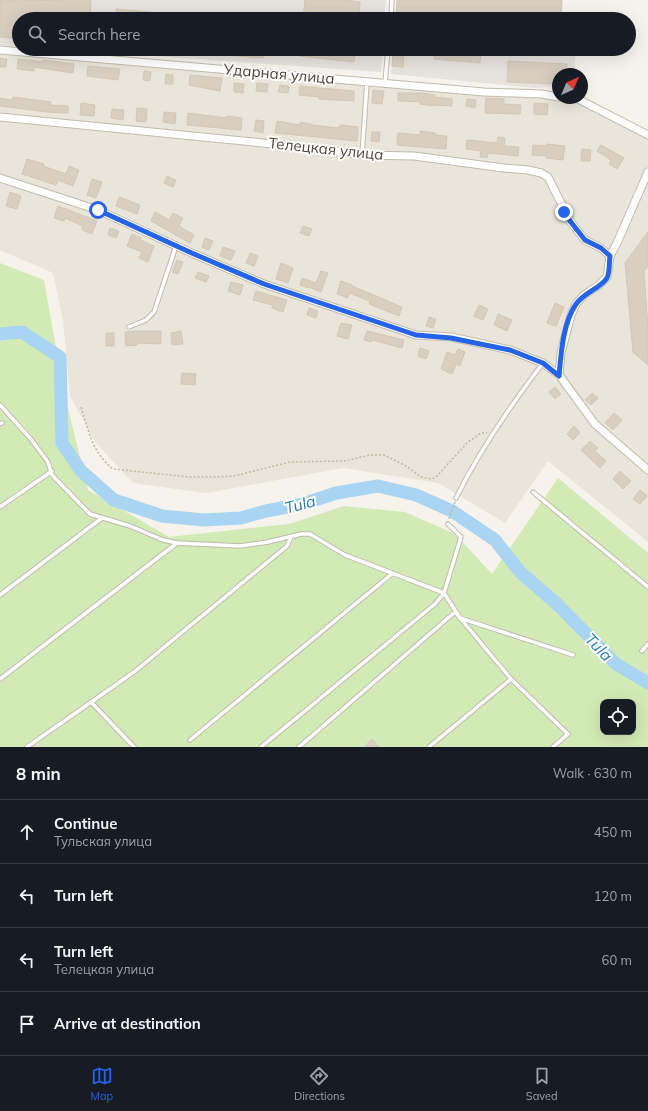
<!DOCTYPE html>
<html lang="en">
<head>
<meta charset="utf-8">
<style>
  body { margin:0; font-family:Mulish,sans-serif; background:#242831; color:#f1f3f6 }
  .controls { position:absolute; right:12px; bottom:12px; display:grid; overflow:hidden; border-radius:8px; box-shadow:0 4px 16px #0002 }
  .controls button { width:36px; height:36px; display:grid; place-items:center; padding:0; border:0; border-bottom:1px solid #363941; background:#171b24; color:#f1f3f6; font:20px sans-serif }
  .compass { position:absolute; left:552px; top:68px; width:36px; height:36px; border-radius:50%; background:#171b24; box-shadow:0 4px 16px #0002; rotate:44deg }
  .stop { position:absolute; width:12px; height:12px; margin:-9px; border:3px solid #2563eb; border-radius:50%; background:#fff }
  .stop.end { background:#2563eb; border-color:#fff; box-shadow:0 1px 4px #0008 }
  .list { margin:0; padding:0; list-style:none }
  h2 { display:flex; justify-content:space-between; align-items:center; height:52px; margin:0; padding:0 16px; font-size:17px }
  h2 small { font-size:13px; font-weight:400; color:#9ea1a6 }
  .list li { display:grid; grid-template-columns:26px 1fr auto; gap:12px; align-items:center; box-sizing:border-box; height:64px; padding:0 16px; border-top:1px solid #363941 }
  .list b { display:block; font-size:15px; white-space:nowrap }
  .list p { margin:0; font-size:13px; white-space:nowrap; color:#9ea1a6 }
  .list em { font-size:13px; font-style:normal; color:#9ea1a6 }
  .icon { flex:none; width:22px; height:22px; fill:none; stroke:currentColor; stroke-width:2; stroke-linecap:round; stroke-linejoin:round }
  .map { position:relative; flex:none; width:648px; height:747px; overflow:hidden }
  .search { position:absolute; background:#171b24; box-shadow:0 4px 16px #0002; left:12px; right:12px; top:12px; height:44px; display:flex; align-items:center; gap:10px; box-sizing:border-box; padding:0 14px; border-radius:22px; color:#9ea1a6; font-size:15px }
  .sheet { height:308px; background:#171b24 }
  nav { display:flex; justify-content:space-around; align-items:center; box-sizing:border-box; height:56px; border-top:1px solid #363941; background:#171b24; font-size:11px; color:#9ea1a6 }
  nav a { display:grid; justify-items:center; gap:2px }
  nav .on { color:#2563eb }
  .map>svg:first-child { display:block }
</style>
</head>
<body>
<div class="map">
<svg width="648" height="747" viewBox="0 0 648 747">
  <rect width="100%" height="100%" fill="#f6f3ec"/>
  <!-- residential -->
  <polygon fill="#eae5da" points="0,50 568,98 648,135 648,542 548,461 505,523 438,483 343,468 206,493 133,483 95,442 70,396 63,320 53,273 0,250"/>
  <!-- industrial -->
  <g fill="#e6e2dd">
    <polygon points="0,0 386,0 384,19 19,19 19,46 0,45"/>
    <polygon points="57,49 383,49 381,72"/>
    <polygon points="393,49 576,49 574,74 558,74 558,86 536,88 391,74"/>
  </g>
  <!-- green -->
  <path fill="#d2eab5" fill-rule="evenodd" d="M0,263L44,280L63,388L88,490L169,537L289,524L344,506L405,512L455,534L492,574L558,478L648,553V747H0ZM603,702H633V732H603Z"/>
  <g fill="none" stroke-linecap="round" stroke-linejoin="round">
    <!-- river -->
    <polyline stroke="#a9d4f2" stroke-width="13" points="0,334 22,332 60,357 62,443 81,471 114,500 162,516 204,520 241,518 266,511 303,504 336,493 378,486 416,495 452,511 495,540 520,572 557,604 616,664 648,683"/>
  </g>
  <!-- building -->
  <g fill="#d8cfc1" stroke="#d3c7b4">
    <polygon points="0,0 91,1 90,19 19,19 19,39 0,37"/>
    <polygon points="305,0 345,0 360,2 359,19 303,19"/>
    <polygon points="397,0 562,0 561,19 396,19"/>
    <polygon points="116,9 184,15 184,19 115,19"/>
    <polygon points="201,49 264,49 263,58 201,53"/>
    <polygon points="300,49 355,49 354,62 299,56"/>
    <polygon points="393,49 404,49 403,67 392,66"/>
    <polygon points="435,49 481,49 480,63 434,59"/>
    <polygon points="0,58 7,59 6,67 0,67"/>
    <polygon points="18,59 43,62 43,60 74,64 73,73 34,67 34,71 17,69"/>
    <polygon points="508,61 567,64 567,74 558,74 558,84 507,82"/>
    <polygon points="88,66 120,69 118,80 87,76"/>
    <polygon points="144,71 151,72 150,81 143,80"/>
    <polygon points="166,74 173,75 173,84 165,84"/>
    <polygon points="190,75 222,78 220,91 189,85"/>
    <polygon points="234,83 244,84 243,93 234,92"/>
    <polygon points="257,83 268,84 267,92 256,91"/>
    <polygon points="280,85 289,86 288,93 278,92"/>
    <polygon points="300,86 354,91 354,101 319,99 319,97 299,95"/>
    <polygon points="373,90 384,91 382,104 372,103"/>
    <polygon points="398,93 422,93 435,95 435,97 452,99 452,106 434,105 434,106 420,104 421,102 398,101"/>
    <polygon points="13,97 51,102 50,105 68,106 68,113 47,112 0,106 0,98 13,100"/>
    <polygon points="486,98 504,99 504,104 521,105 520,114 485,113"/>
    <polygon points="467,99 476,100 475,108 466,106"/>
    <polygon points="81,103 95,105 94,116 80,115"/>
    <polygon points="534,103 548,104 547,115 534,114"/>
    <polygon points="137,108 147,109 146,122 136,121"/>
    <polygon points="112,109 124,110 123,120 111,118"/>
    <polygon points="164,112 176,113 175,124 163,122"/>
    <polygon points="188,113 227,118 227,116 242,118 241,130 187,125"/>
    <polygon points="256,120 264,121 263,133 254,131"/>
    <polygon points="277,121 300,125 300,122 311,124 311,125 339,128 340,125 358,127 357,141 275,133"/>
    <polygon points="420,131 435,133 435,135 447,136 446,149 397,145 398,133 420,135"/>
    <polygon points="372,132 380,132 379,142 371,141"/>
    <polygon points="498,137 505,138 504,146 519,147 518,156 488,153 487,158 480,157 481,151 466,149 467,140 497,143"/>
    <polygon points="547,144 565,146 563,160 546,158 546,156 532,155 533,145 547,146"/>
    <polygon points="601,145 624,158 617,169 609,164 611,160 597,151"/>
    <polygon points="582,149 591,150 590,161 581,161"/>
    <polygon points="27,159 44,164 43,166 66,174 69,166 79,170 73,186 58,180 56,185 22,174"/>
    <polygon points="167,176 176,180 173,187 164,183"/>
    <polygon points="92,179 102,182 96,198 87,195"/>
    <polygon points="10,192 21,196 17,209 6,206"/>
    <polygon points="119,197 140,205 137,214 116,206"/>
    <polygon points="58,206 97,221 92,234 82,230 83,226 65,218 64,221 54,218"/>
    <polygon points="155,212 169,220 173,213 183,218 179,226 194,235 190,243 151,221"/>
    <polygon points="303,226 312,229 309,236 300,233"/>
    <polygon points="110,228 119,231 116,238 108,235"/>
    <polygon points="648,232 648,266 644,271 648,329 648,365 633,352 625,263"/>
    <polygon points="132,234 141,238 140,240 154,246 148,262 139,258 142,252 127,246"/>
    <polygon points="205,238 213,241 209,250 202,247"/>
    <polygon points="223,247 235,251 231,260 220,256"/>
    <polygon points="250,253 258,256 254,266 246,263"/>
    <polygon points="177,260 183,262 178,274 172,272"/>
    <polygon points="281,263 293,268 288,283 276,279"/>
    <polygon points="321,271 328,273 321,292 309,287 308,288 300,285 302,278 316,283"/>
    <polygon points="198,272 209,276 206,282 195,278"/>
    <polygon points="341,281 352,285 352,286 402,307 399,316 369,304 370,301 349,293 348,298 337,294"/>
    <polygon points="231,282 243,285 240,295 228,291"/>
    <polygon points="256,291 287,300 283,312 272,308 273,305 253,300"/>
    <polygon points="555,303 564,307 556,326 547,323"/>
    <polygon points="479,305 488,309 483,320 474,316"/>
    <polygon points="309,308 318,311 316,318 307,315"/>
    <polygon points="498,314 512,320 507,331 494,325"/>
    <polygon points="429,317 436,319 433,328 426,326"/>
    <polygon points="341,323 352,325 348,339 337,336"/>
    <polygon points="134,331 161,331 161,344 137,343 137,345 126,346 125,332"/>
    <polygon points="181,331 183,344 172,345 171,333"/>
    <polygon points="367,331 404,340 402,348 372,340 372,342 364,340"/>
    <rect x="106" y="333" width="8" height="13"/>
    <polygon points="420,348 429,351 426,359 418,356"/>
    <polygon points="458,349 465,352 460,366 456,364 452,374 441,369 447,352 455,355"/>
    <polygon points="182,373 196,374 195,385 181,384"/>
    <polygon points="555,387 561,394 555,399 549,392"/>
    <polygon points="592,393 598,398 591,405 585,400"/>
    <polygon points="614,413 622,420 613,430 605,423"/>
    <polygon points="574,426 580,433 573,440 567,434"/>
    <polygon points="590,441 598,448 595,451 606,461 600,468 581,450"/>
    <polygon points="620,471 631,481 623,489 613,479"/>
    <polygon points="640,490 647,496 640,504 633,499"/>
    <polygon points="372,739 379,747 364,747"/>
  </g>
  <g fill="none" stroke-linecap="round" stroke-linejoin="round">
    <defs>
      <g id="lane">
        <polyline points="391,19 392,0"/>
        <polyline points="385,83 388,49"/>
        <polyline points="362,155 367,82"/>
        <polyline points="129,327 146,320 154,312 176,246"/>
        <polyline points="0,405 30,438 48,462 52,475 90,514 130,526 163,540 177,543 240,546 268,542 301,534 310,534 345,555 444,593 460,618 573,655"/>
        <polyline points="0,424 2,423"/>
        <polyline points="533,492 648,587"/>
        <path d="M456,498C480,450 510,406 543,363"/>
        <polyline points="0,507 52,471"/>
        <polyline points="0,595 102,518"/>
        <polyline points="642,651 648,644"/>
        <polyline points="0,679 177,543"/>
        <polyline points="91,702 134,747"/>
        <polyline points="190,740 393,573"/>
        <polyline points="27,747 134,672 287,546 291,537"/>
        <polyline points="261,747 435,604 444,593 461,537 448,524"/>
        <polyline points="299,747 455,612 511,679 568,734 553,747"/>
        <polyline points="429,747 511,679"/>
      </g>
      <g id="street">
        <polyline points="0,50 484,92 542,94 558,97"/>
        <polyline points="568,98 578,99 648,135"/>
        <polyline points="0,117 273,144 362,155 414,156 504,168 528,170 541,173 548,177 570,221 585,240 601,248 610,256"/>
        <polyline points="0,178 98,210 194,254 264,284 416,335 451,337 479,343 510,350 543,363 559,375 595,424 648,470"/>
        <polyline points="559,375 561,353 571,315 576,304 584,295 599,285 607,277 610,256 617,243 648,172"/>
      </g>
    </defs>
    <!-- lane casing -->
    <use href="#lane" stroke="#c2bbae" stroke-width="5.5"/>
    <!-- street casing -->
    <use href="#street" stroke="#c2bbae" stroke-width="9"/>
    <!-- path -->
    <g stroke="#c4b79f" stroke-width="1.5" stroke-dasharray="2 2" stroke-linecap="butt">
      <path d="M81,407C89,432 92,452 113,469L189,477H216L234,476L290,462L345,461L370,455H384L406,466L421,477L432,479L436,477L468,442L481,433H487"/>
      <polyline points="449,519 455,502"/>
    </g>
    <!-- lane -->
    <use href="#lane" stroke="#fff" stroke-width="3.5"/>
    <!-- street -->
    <use href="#street" stroke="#fff" stroke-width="7"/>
  </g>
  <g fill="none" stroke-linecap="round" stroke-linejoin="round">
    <!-- route -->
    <path stroke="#2563eb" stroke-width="5" d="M98,210L194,254L264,284L416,335L451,338L510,350L543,363L559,376C561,353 563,323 576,304C585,292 601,288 607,278C610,272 609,262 610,256L601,248L585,240L570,221L564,212"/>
  </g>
  <g text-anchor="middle" stroke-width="4" stroke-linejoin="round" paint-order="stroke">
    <!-- street labels -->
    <g font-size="15" fill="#4b4439" stroke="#fff">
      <text transform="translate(279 74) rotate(5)" y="5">Ударная улица</text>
      <text transform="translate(326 149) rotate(6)" y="5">Телецкая улица</text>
    </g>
    <!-- water labels -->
    <g font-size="16" font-style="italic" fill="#2e7ab2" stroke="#fff">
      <text transform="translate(300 504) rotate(-15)" y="6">Tula</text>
      <text transform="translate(599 647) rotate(46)" y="6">Tula</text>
    </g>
  </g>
</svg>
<div class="controls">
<button><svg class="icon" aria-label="locate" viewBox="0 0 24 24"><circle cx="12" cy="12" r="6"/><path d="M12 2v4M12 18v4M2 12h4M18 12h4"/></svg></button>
</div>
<svg class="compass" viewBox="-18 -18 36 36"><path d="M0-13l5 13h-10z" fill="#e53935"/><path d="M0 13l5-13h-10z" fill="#9ea1a6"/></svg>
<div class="stop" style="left:98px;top:210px"></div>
<div class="stop end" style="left:564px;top:212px"></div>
<div class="search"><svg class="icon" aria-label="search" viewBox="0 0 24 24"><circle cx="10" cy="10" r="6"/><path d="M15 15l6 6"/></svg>Search here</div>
</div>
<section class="sheet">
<h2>8 min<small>Walk · 630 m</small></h2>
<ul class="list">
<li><svg class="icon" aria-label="ahead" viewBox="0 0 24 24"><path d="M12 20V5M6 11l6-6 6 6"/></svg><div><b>Continue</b><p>Тульская улица</p></div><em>450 m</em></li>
<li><svg class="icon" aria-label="left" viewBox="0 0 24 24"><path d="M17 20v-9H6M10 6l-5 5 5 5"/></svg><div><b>Turn left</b></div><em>120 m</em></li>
<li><svg class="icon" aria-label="left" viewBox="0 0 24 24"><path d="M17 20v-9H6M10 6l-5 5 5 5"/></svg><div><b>Turn left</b><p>Телецкая улица</p></div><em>60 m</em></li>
<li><svg class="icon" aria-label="arrive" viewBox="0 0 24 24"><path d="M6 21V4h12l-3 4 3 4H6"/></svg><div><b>Arrive at destination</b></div></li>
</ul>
</section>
<nav>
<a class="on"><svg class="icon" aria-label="map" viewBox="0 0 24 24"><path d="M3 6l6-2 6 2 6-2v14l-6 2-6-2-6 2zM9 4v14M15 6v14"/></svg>Map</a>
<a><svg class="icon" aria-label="directions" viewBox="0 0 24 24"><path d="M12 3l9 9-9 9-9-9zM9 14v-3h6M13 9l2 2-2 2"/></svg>Directions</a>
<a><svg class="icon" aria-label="saved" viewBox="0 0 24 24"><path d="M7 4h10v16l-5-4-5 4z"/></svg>Saved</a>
</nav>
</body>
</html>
